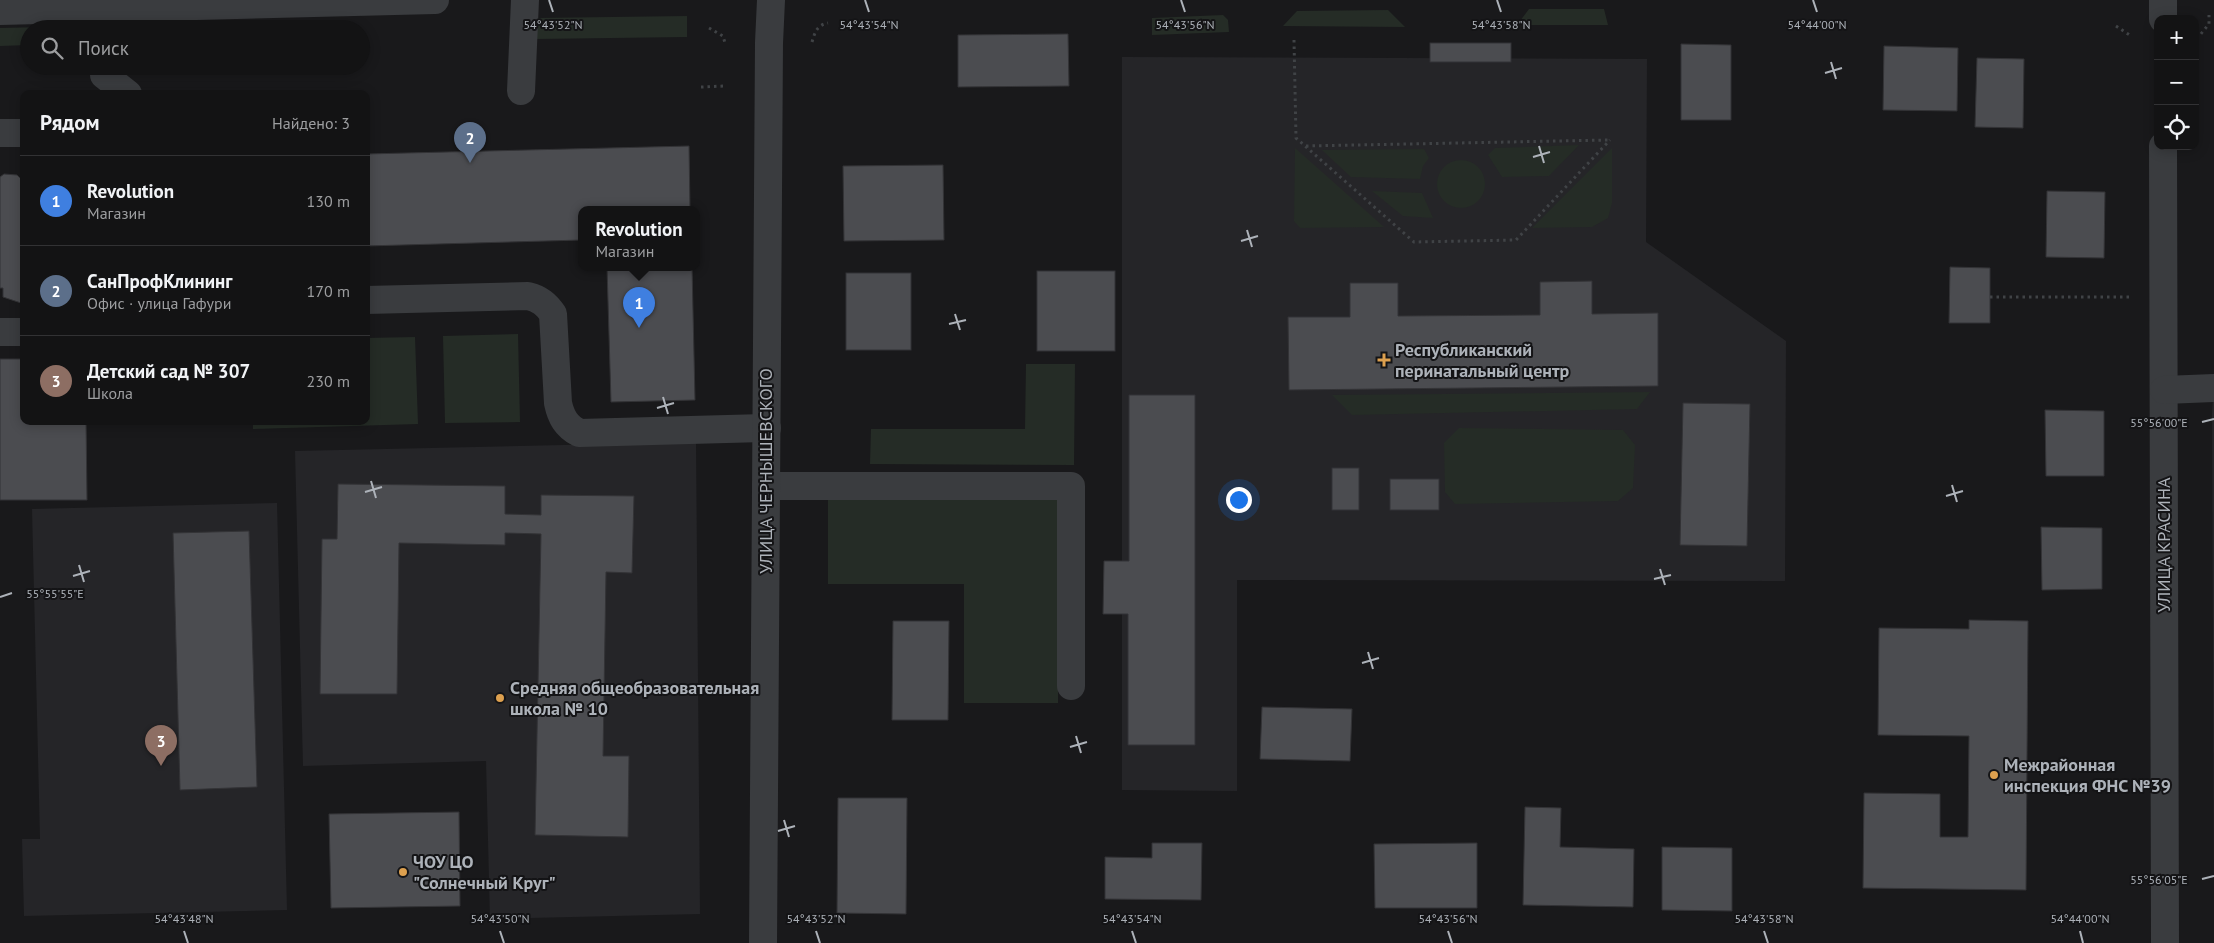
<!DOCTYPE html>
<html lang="ru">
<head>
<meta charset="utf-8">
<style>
  body { margin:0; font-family:"PT Sans",sans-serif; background:#1c1c1d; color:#f1f3f6 }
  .controls { position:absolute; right:15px; top:15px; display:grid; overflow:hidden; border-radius:10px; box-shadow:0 2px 12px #0003 }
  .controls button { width:45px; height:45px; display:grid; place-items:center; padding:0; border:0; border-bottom:1px solid #323234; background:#131314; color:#f1f3f6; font:25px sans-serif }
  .you { position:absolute; left:1238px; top:499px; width:18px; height:18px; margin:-12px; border:4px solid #fff; border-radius:50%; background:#1a73e8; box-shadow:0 0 0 8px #1a73e833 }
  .badge { display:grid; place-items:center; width:32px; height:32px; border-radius:50%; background:#b45309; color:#fff; font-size:16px; font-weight:700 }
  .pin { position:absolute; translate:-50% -41px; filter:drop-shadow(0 1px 2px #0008) }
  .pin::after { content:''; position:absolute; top:26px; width:18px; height:15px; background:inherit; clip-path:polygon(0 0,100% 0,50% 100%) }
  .popup { position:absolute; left:578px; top:206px; width:122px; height:65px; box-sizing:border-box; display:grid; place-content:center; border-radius:10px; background:#131314; filter:drop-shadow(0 1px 4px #0005); font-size:16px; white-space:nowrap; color:#9d9ea0 }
  .popup b { font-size:19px; color:#f1f3f6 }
  .popup::after { content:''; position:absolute; left:50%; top:100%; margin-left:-10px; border:10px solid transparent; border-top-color:#131314 }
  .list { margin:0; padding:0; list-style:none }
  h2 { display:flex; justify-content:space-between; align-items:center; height:65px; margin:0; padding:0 20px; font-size:21px }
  h2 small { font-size:16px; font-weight:400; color:#9d9ea0 }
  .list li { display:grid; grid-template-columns:32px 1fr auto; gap:15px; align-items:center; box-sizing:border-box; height:90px; padding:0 20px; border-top:1px solid #323234 }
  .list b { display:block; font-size:19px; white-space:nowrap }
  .list p { margin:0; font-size:16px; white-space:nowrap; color:#9d9ea0 }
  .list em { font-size:16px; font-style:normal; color:#9d9ea0 }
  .icon { flex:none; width:28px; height:28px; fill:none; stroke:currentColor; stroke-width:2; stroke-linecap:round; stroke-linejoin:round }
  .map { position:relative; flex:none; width:2214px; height:943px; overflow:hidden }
  .search { position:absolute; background:#131314; box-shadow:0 2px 12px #0003; left:20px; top:20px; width:350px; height:55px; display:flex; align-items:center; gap:12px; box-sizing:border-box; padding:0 18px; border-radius:28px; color:#9d9ea0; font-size:19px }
  .panel { position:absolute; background:#131314; box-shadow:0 2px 12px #0003; left:20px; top:90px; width:350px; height:335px; border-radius:10px }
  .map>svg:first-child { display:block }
</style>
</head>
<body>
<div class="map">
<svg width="2214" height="943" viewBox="0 0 2214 943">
  <rect width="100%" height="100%" fill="#19191b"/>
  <!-- built -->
  <g fill="#252528">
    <polygon points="1122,57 1647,59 1646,242 1786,341 1785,581 1237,580 1237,791 1122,790"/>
    <polygon points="2214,380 2214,895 2212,413"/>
    <polygon points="696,442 700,914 490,919 486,761 303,766 295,451"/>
    <polygon points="277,503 287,910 24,916 22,839 40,839 32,509"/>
  </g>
  <!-- green -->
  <g fill="#252c26">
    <polygon points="1529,9 1604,9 1608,25 1517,25"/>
    <polygon points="1388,10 1405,27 1283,26 1297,11"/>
    <polygon points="1223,15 1228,20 1229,32 1152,35 1152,18"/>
    <polygon points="687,16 687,37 536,39 536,18"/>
    <polygon points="90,26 90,29 29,29 29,45 0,46 0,28"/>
    <polygon points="1579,145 1549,176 1502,177 1488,155 1495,148"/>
    <polygon points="1295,148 1384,227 1300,228 1294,221"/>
    <polygon points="1612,148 1612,203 1608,218 1592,227 1532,228"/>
    <polygon points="1424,149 1429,158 1423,166 1420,179 1351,177 1322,150"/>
    <circle cx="1461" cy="184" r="24"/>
    <polygon points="1372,191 1422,193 1433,218 1403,216"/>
    <polygon points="518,334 520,422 445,423 443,336"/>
    <polygon points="415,337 418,424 253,429 253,421 366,421 366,338"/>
    <polygon points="1026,364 1075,364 1074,465 870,464 871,429 1025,429"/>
    <polygon points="1650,392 1637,409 1352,415 1332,395"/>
    <polygon points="1459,428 1623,430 1635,445 1633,488 1618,501 1455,504 1445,492 1444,443"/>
    <polygon points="828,490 1058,490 1058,703 964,703 964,584 828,584"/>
  </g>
  <!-- building -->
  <g fill="#4b4c50" stroke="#333336">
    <polygon points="1068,34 1069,86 958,87 958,35"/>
    <rect x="1430" y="43" width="81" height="19"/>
    <polygon points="1681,44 1731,45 1731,120 1681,120"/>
    <polygon points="1884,46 1958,48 1957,111 1883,110"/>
    <polygon points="1977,58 2024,59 2023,128 1975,127"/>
    <polygon points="689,146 690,209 582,209 582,240 366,246 366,154"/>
    <polygon points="943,165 944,240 844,241 843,166"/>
    <polygon points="4,174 17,175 24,182 24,304 3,297 3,288 0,288 0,177"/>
    <polygon points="2047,191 2105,192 2104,258 2046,257"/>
    <polygon points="607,267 692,267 695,400 611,402"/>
    <polygon points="1950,267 1990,268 1990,323 1949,323"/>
    <rect x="1037" y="271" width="78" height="80"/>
    <rect x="846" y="273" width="65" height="77"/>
    <polygon points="1592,281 1592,314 1658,313 1658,386 1289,390 1288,317 1350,317 1350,283 1398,283 1398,316 1540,315 1540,282"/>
    <polygon points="0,359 24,359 24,421 86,421 87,500 0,500"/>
    <polygon points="1129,395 1195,395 1195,745 1128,745 1128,614 1103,614 1104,561 1129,561"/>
    <polygon points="1683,403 1750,404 1747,546 1680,545"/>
    <polygon points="2045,410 2104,411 2104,476 2046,476"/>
    <rect x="1332" y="468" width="27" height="42"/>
    <rect x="1390" y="479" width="49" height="31"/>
    <polygon points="338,484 505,486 505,514 541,515 541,495 634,496 632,573 606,572 603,756 629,756 628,837 535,835 541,534 505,533 505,545 399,543 397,694 320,694 322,539 337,539"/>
    <polygon points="2041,527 2102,528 2102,589 2042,590"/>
    <polygon points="249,531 257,787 180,790 173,533"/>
    <polygon points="1969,620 2028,621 2026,890 1863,888 1864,793 1940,794 1940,837 1968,837 1969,736 1878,735 1879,628 1969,629"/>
    <polygon points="893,621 949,621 948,720 892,720"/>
    <polygon points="1262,707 1352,709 1350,761 1260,759"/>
    <polygon points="838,798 907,798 906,914 837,913"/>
    <polygon points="1525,807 1561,808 1560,847 1634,849 1633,907 1523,905"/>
    <polygon points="459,812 460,906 331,908 329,814"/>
    <polygon points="1152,843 1202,843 1201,900 1105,899 1105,857 1152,858"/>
    <polygon points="1477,843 1477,908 1375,908 1374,844"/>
    <polygon points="1662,847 1732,848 1732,911 1662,910"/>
  </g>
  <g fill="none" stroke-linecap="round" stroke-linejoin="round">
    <!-- path -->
    <g stroke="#404346" stroke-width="3" stroke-dasharray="2.5 4" stroke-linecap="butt">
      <polyline points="2116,26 2131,36"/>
      <polyline points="709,28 723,36 725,43"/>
      <polyline points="2195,35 2200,35 2209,24 2209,15"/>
      <polyline points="1294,40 1296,138 1414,242 1516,240 1610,140"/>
      <path d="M812,42C815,32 817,25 828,23"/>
      <polyline points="701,87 725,86"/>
      <polyline points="1306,146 1609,140"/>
      <polyline points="1990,297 2132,297"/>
    </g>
    <!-- minor -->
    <g stroke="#3a3c3f" stroke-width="28">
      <polyline points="2163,0 2163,19"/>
      <polyline points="0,11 435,0"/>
      <polyline points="104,66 104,75 128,94"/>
      <polyline points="521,91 525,0"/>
      <polyline points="0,133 24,133"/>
      <polyline points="2163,146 2165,943"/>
      <path d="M366,300L528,296C540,299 546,304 553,314L558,403C561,417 566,426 579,433L767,428"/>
      <polyline points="0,332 24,332"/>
      <polyline points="2164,390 2214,388"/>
      <polyline points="766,486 1071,486 1071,686"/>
      <polyline points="763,943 769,43 771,0"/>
    </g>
  </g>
  <!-- ticks -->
  <path fill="none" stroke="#adb2b9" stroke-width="2" d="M549,0L553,12M865,0L869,12M1181,0L1185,12M1497,0L1501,12M1813,0L1817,12M1831,62L1836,79M1825,73L1842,68M1539,146L1544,163M1533,157L1550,152M1247,230L1252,247M1241,241L1258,236M955,314L960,330M949,324L966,320M663,397L668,414M657,408L674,403M2202,422L2214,419M371,481L376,498M1952,485L1957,502M365,492L382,487M1946,496L1963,491M79,565L84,582M1660,569L1665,585M73,576L90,571M1654,579L1671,575M0,597L12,593M1368,652L1373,669M1362,663L1379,658M1076,736L1081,753M1070,747L1087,742M784,820L789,837M778,831L795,826M2202,879L2214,876M184,931L188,943M500,931L504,943M816,931L820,943M1132,931L1136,943M1448,931L1452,943M1764,931L1768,943M2080,931L2083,943"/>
  <!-- markers -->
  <g fill="#dda04f" stroke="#141416" stroke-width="2">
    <path d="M1381.5 352.5h5v5h5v5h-5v5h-5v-5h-5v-5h5z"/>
    <circle cx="500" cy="698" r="5"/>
    <circle cx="1994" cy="775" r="5"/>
    <circle cx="403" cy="872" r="5"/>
  </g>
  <g text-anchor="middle" stroke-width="4" stroke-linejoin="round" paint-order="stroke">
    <!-- poi labels -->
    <g font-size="18" font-weight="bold" fill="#adb2b9" stroke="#141416" text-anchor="start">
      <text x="1395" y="356">Республиканский<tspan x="1395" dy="21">перинатальный центр</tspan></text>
      <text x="510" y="694">Средняя общеобразовательная<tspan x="510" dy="21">школа № 10</tspan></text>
      <text x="2004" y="771">Межрайонная<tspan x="2004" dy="21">инспекция ФНС №39</tspan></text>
      <text x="413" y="868">ЧОУ ЦО<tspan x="413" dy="21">"Солнечный Круг"</tspan></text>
    </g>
    <!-- street labels -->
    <g font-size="18" fill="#adb2b9" stroke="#141416">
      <text transform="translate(766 471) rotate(-90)" y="6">УЛИЦА ЧЕРНЫШЕВСКОГО</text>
      <text transform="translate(2164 545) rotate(-90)" y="6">УЛИЦА КРАСИНА</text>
    </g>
  </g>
  <g font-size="12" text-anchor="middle" fill="#adb2b9" stroke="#141416" stroke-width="4" stroke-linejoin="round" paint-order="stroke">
    <text x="553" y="29">54°43'52"N</text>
    <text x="869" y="29">54°43'54"N</text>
    <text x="1185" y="29">54°43'56"N</text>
    <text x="1501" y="29">54°43'58"N</text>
    <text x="1817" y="29">54°44'00"N</text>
    <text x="2159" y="427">55°56'00"E</text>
    <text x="55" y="598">55°55'55"E</text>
    <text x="2159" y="884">55°56'05"E</text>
    <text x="184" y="923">54°43'48"N</text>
    <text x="500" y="923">54°43'50"N</text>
    <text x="816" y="923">54°43'52"N</text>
    <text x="1132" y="923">54°43'54"N</text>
    <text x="1448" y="923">54°43'56"N</text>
    <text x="1764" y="923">54°43'58"N</text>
    <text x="2080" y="923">54°44'00"N</text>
  </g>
</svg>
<div class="controls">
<button>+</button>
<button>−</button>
<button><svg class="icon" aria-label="locate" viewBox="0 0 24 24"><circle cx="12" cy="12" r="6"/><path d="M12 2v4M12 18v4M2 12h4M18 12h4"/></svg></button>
</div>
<div class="you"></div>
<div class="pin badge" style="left:639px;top:328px;background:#3f7fe0">1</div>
<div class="popup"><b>Revolution</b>Магазин</div>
<div class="pin badge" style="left:470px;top:163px;background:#5c6f8a">2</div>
<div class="pin badge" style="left:161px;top:766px;background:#8d6e63">3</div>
<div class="search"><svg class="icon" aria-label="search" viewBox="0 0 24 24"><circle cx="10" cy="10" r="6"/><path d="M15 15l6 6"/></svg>Поиск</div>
<section class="panel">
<h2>Рядом<small>Найдено: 3</small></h2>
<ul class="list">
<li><span class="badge" style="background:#3f7fe0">1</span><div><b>Revolution</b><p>Магазин</p></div><em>130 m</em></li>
<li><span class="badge" style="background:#5c6f8a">2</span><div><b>СанПрофКлининг</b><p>Офис · улица Гафури</p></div><em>170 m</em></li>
<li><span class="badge" style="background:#8d6e63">3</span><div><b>Детский сад № 307</b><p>Школа</p></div><em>230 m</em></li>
</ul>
</section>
</div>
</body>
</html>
